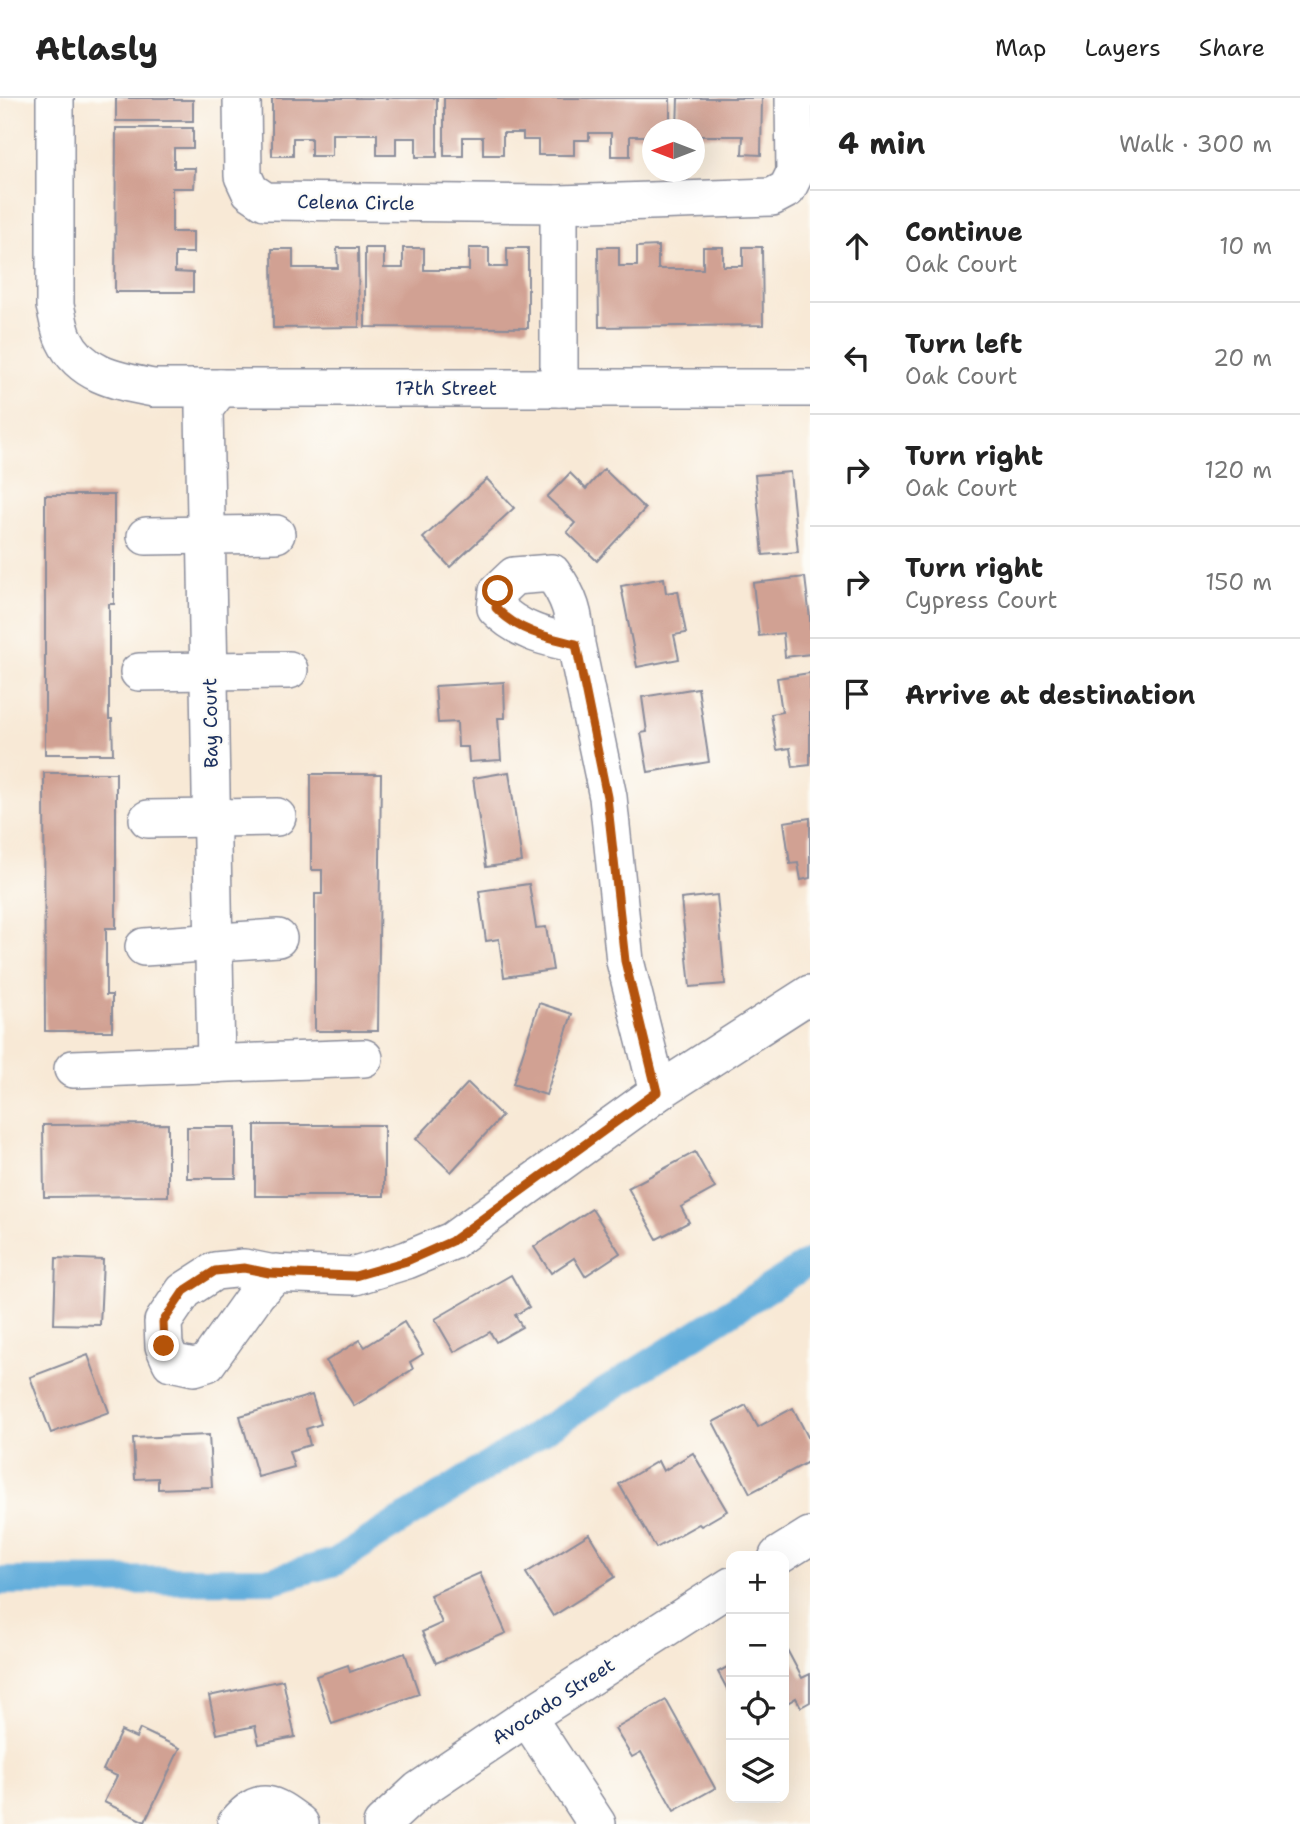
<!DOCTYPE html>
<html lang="en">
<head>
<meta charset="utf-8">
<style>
  body { margin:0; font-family:"Shantell Sans",sans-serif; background:#f2f2f2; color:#222 }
  .controls { position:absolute; right:21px; bottom:21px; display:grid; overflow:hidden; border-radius:14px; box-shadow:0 7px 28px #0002 }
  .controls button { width:63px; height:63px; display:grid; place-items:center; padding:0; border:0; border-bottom:2px solid #e0e0e0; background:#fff; color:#222; font:35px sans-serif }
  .compass { position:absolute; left:642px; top:21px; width:63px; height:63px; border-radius:50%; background:#fff; box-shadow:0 7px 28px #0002; rotate:270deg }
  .stop { position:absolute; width:21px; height:21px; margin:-16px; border:5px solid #b45309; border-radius:50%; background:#fff }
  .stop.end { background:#b45309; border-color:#fff; box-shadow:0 2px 7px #0008 }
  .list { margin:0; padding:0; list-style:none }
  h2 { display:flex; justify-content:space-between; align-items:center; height:91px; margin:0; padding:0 28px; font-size:30px }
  h2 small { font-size:23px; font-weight:400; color:#767676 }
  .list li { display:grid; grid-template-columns:46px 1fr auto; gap:21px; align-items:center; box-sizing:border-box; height:112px; padding:0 28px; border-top:2px solid #e0e0e0 }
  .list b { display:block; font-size:26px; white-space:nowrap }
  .list p { margin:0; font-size:23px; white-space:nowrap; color:#767676 }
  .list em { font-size:23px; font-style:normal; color:#767676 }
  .icon { flex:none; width:38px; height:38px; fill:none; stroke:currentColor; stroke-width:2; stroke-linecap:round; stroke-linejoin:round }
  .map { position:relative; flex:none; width:810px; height:1726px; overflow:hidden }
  header { display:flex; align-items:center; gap:42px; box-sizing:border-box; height:98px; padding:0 35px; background:#fff; border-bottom:2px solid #e0e0e0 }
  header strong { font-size:33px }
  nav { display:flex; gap:38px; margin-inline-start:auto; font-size:24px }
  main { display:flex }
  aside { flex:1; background:#fff }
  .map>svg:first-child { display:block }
</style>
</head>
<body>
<header>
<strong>Atlasly</strong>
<nav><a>Map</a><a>Layers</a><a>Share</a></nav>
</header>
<main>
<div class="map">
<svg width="810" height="1726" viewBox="0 0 810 1726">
  <rect width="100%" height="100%" fill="#fdfcf7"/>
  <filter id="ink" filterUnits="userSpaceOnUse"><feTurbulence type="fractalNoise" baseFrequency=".0143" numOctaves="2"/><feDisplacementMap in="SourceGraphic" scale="14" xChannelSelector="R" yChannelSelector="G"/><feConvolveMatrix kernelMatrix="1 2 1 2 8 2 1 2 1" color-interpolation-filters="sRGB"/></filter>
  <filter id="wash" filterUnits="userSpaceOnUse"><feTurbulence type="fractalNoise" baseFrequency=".00686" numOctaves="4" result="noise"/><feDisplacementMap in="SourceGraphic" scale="28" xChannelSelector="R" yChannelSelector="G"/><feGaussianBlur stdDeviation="1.57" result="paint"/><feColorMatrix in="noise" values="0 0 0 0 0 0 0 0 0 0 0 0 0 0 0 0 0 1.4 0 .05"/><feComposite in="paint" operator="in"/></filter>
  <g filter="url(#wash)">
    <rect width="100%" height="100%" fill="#f8e9d6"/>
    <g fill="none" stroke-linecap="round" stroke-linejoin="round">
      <!-- canal -->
      <polyline stroke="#63aedb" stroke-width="28" points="0,1483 272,1482 335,1464 810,1164"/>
    </g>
    <g id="blocks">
      <!-- building -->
      <g fill="#d1a193">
        <polygon points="116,0 174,0 174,2 193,2 193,23 116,23"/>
        <polygon points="272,0 437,0 437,59 416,59 416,40 396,40 396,57 377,57 377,36 332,36 332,58 311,58 311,40 293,40 293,58 272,58"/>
        <polygon points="444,0 670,0 670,32 652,32 652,58 650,58 650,38 630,38 630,58 611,58 611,35 589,35 589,42 574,42 574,57 538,57 538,42 523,42 523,35 503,35 503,57 483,57 483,39 463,39 463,58 444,58"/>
        <polygon points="678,0 762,0 761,57 742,56 743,38 694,38 694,32 677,32"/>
        <polygon points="116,30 193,30 193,50 174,50 174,70 195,70 194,90 172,90 172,134 193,134 193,155 175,155 175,174 193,175 193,194 115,194"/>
        <polygon points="658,148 658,171 703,171 703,149 723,149 723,168 743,168 743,149 762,149 763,227 599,229 598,149 619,149 619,168 637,168 637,149"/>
        <polygon points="337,150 358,150 359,229 273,230 272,151 293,151 293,170 338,170"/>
        <polygon points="365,150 384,150 384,170 403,170 403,150 424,150 424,172 469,172 469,150 489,150 489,169 507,169 507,150 528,150 528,230 365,229"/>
        <polygon points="604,371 645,411 597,463 567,434 575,425 547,399 570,375 586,391"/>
        <polygon points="790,374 798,454 763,457 755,377"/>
        <polygon points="487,381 514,410 450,469 423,440"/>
        <polygon points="45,397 114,397 114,506 109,506 109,621 112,621 113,656 45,656"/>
        <polygon points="805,479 810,521 810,556 785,559 783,535 759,538 753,485"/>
        <polygon points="664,480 666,495 678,493 686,535 674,537 679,561 637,569 621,488"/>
        <polygon points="810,575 810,667 793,669 790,650 777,652 771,616 782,614 777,580"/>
        <polygon points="504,584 505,620 498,620 501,662 469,664 468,649 458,649 457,624 438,625 435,588"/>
        <polygon points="698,590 709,664 648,674 641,635 647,634 642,599"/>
        <polygon points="509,674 522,764 486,769 473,680"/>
        <polygon points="44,675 116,675 116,830 106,830 106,897 112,897 112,933 45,933"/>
        <polygon points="311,676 381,676 378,933 315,933 315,796 322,796 322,772 311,772"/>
        <polygon points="810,720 810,780 801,782 798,765 790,766 784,724"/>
        <polygon points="529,786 536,830 546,829 553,872 504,879 499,841 486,843 479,793"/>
        <polygon points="717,797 725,886 690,889 681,801"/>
        <polygon points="539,905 572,916 546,997 513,986"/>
        <polygon points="468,985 502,1018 451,1074 416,1041"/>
        <polygon points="168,1026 168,1098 44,1099 43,1027"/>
        <rect x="255" y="1027" width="129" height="71"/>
        <rect x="187" y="1029" width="49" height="51"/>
        <polygon points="695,1054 715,1090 681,1109 689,1124 657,1141 628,1090"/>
        <polygon points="592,1111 620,1155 585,1178 574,1160 551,1175 534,1149"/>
        <polygon points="56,1160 103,1162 100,1227 54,1226"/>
        <polygon points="511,1177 529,1209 515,1217 522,1229 496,1244 490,1234 454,1254 435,1221"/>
        <polygon points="404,1224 423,1256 410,1264 413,1271 354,1308 326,1263 360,1242 365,1249"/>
        <polygon points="88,1257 109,1314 51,1335 30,1279"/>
        <polygon points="312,1297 321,1326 306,1331 310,1347 289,1353 294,1369 258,1379 240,1318"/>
        <polygon points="746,1307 758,1329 793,1310 810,1343 810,1363 750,1395 713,1324"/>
        <polygon points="209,1337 212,1389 158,1391 158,1380 135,1381 133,1340"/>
        <polygon points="693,1355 727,1413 701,1428 699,1426 656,1450 619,1386 658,1363 663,1373"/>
        <polygon points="589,1436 615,1479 553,1518 526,1475"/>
        <polygon points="480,1475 506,1535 436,1565 422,1534 442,1525 430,1497"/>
        <polygon points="784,1546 802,1580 810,1576 810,1604 801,1609 796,1600 784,1607"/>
        <polygon points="405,1555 419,1596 332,1626 316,1578 348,1567 350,1574"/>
        <polygon points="731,1567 731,1598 718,1574"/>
        <polygon points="283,1582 295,1639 259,1646 255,1628 217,1636 209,1598"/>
        <polygon points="666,1602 715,1690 674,1713 641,1654 632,1659 615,1631"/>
        <polygon points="140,1631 180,1650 145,1724 104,1704 117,1678 103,1672 121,1633 136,1640"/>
      </g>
    </g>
  </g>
  <g filter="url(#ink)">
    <use href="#blocks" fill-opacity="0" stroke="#8a8c9a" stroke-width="2"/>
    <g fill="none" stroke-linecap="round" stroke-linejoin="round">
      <defs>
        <g id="minor">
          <path d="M55,0V208C58,218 59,231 64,241C81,277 117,283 153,290H810"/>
          <polyline points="242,0 243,78 250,93 265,103 559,106 772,99 787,91 795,75 794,0"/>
          <polyline points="559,106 559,290"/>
          <polyline points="146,438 276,436"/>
          <path d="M576,546C545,539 518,533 496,510L498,493L514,478L552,475C570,499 575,517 576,546L608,699L625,863L658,994"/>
          <polyline points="139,574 289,572"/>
          <polyline points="148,721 277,719"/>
          <polyline points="144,849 278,840"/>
          <polyline points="216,966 204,311 220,290"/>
          <polyline points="73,971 364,960"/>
          <polyline points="276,1175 257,1195 207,1265 194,1269 171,1264 164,1248 163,1224 184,1193 215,1173 244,1170 269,1175 355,1178 407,1162 452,1143 658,994 810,896"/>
          <polyline points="778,1458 810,1438"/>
          <polyline points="527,1619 597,1726"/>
          <path d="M236,1726C261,1696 273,1706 300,1726"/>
          <polyline points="382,1726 419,1692 527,1619 731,1488"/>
        </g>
      </defs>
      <!-- minor casing -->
      <use href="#minor" stroke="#8a8c9a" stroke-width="40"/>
      <!-- minor -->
      <use href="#minor" stroke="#fff" stroke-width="37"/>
    </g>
  </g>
  <g fill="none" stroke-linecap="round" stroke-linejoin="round" filter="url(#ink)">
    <!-- route -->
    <path stroke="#b45309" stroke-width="9" d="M164,1248L163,1224L184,1193L215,1173L244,1170L269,1175L355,1178L407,1163L452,1143L657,994L625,863L607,699L576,546C545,539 518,533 496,510L498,493"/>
  </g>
  <g text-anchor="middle" stroke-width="5" stroke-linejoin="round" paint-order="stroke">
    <!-- street labels -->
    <g font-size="19" fill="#1b2f5e" stroke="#fdfcf7">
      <text transform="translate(356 104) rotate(1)" y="7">Celena Circle</text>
      <text x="446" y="297">17th Street</text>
      <text transform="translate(210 625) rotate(-91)" y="7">Bay Court</text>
      <text transform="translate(553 1603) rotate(-33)" y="7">Avocado Street</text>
    </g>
  </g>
</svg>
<div class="controls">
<button>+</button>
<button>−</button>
<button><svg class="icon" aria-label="locate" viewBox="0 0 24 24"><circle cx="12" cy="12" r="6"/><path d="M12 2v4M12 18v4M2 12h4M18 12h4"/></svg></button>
<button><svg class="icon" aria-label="layers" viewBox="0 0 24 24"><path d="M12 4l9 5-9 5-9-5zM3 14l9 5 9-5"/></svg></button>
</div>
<svg class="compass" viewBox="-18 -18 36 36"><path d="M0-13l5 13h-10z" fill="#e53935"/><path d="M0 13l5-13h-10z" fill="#767676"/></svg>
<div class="stop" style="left:498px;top:493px"></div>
<div class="stop end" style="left:164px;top:1248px"></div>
</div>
<aside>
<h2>4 min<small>Walk · 300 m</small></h2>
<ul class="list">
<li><svg class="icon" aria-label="ahead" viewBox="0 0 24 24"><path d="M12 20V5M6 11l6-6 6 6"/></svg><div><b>Continue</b><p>Oak Court</p></div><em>10 m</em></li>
<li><svg class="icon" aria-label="left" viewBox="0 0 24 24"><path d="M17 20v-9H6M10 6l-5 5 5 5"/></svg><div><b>Turn left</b><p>Oak Court</p></div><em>20 m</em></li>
<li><svg class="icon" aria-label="right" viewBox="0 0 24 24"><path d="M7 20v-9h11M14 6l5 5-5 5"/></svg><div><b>Turn right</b><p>Oak Court</p></div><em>120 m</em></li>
<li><svg class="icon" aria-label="right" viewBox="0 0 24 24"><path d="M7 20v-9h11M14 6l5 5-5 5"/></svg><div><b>Turn right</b><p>Cypress Court</p></div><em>150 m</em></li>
<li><svg class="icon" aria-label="arrive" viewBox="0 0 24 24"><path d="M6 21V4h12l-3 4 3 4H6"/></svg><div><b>Arrive at destination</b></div></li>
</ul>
</aside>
</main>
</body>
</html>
